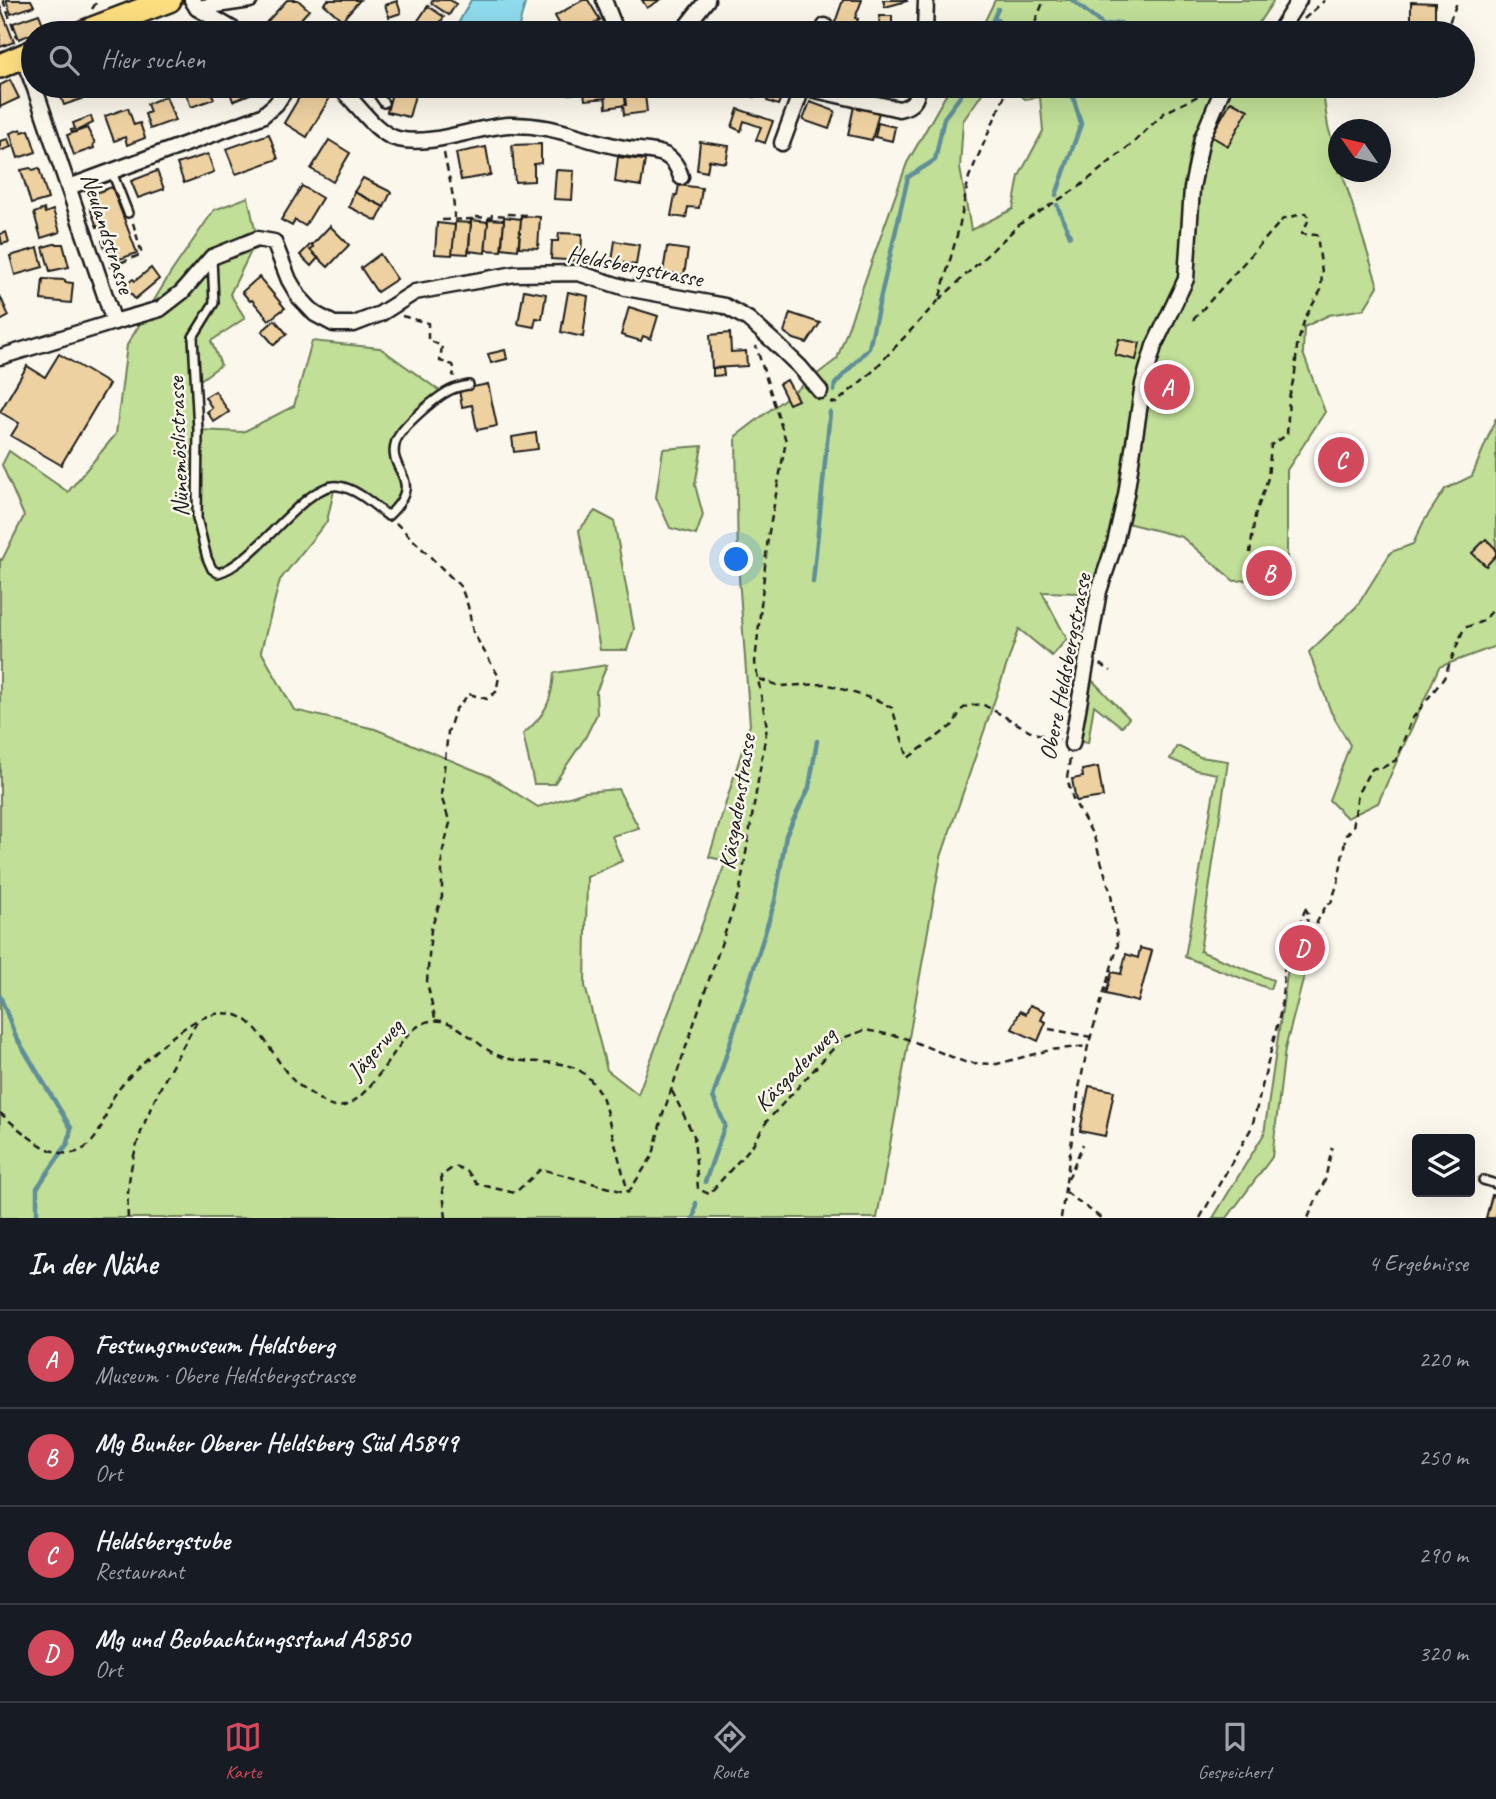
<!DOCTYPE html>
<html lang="de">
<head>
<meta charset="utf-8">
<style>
  body { margin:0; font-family:Caveat,sans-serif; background:#242831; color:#f1f3f6 }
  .controls { position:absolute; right:21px; bottom:21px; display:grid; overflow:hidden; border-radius:7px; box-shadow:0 7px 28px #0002 }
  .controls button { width:63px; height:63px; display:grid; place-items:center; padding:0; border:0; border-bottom:2px solid #363941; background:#171b24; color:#f1f3f6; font:35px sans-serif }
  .compass { position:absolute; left:1328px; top:119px; width:63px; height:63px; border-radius:50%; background:#171b24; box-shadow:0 7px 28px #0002; rotate:304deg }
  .you { position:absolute; left:737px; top:560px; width:24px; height:24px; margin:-18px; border:5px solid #fff; border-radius:50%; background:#1a73e8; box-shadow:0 0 0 10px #1a73e833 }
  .badge { display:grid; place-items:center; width:46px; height:46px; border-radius:50%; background:#d1495b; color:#fff; font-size:23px; font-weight:700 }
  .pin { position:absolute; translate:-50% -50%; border:4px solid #fff; box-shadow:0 2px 7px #0006 }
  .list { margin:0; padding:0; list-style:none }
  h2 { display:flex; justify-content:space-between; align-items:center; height:91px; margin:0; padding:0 28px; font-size:30px }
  h2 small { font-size:23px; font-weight:400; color:#9ea1a6 }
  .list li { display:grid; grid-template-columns:46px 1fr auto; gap:21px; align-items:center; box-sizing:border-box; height:98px; padding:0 28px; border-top:2px solid #363941 }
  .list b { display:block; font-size:26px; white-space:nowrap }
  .list p { margin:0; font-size:23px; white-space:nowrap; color:#9ea1a6 }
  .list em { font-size:23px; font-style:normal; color:#9ea1a6 }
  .icon { flex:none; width:38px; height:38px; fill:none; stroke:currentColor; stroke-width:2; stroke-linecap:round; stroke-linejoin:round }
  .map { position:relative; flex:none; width:1496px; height:1218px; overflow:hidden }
  .search { position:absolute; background:#171b24; box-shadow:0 7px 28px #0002; left:21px; right:21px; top:21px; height:77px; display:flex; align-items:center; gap:18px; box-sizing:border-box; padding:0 24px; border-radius:38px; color:#9ea1a6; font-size:26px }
  .sheet { height:483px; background:#171b24 }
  nav { display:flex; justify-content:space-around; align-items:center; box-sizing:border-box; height:98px; border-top:2px solid #363941; background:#171b24; font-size:19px; color:#9ea1a6 }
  nav a { display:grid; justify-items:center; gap:4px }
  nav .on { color:#d1495b }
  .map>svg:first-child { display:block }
</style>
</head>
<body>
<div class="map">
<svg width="1496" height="1218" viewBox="0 0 1496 1218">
  <rect width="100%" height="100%" fill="#fbf7ec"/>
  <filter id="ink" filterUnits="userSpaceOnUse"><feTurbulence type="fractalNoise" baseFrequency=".0143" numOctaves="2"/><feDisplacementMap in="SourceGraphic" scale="14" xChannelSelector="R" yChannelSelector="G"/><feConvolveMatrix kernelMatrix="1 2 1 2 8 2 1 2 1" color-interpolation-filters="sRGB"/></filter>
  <g filter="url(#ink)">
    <!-- green -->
    <g fill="#c1df97" stroke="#6e7e5a" stroke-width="2" fill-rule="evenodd">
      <polygon points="995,0 1274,0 1252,33 979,33"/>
      <path d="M951,86H1322L1328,127L1338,159V172H1342L1378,286L1364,309L1329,315L1304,327L1303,353L1325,412L1287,470V577L1234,581L1182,537L1115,520L1113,560L1080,593L1042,592L1067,639L1052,656L1019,629L941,857L877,1218H0V559L2,560L24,516L2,465L9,451L68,492L116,434L127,345L170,274L214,210L248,197L257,239L230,294L245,318L211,341L221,365L196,383L198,430L243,432L294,406L312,341L380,348L444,394C432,403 401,428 396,442C392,456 402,474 407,486L388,516L368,501L335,486L327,521L280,580L261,651L294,710L375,729L489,776L538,807L585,792L618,789L639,828L612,836L622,861L587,877L585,986L607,1070L638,1094L726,861L709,857L750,725L738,564L736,436L837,359L907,163ZM986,88L1014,89L1025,99L1040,97L1043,131L1019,176L1013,209L971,230L960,168L963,121Z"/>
      <polygon points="1496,418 1496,646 1439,667 1378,803 1347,818 1329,800 1350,745 1331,712 1309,652 1357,606 1391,552 1413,544 1424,521 1445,489 1472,476"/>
      <polygon points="702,446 695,485 703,515 696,535 670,528 656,497 663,449"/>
      <polygon points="595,511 614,521 634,629 627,650 600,650 579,530"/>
      <path d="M607,665L596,692L597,714L585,738L554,784H534L523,734C545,716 552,701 554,673Z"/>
      <polygon points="1087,675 1129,718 1122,727 1094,705 1088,743 1076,741"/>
      <polygon points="1177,746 1200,757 1228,761 1200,951 1273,980 1270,989 1185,957 1217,774 1196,770 1170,759"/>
      <polygon points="1289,961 1307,965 1285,1049 1272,1157 1227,1218 1213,1218 1264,1134"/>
    </g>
    <!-- water -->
    <polygon fill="#8edbed" stroke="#608f99" stroke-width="2" points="471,0 526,0 517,33 453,33"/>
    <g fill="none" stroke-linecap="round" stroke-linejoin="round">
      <!-- stream -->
      <g stroke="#608f99" stroke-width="4.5">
        <polyline points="1072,0 1104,26 1120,23 1141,33"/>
        <polyline points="994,18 1008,28 1009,33"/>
        <polyline points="987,33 998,9"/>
        <polyline points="1056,195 1081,124 1070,86"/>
        <polyline points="1057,205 1070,236"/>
        <polyline points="834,391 835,384 869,348 908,177 935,160 944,118 959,98 964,86"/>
        <polyline points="813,582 830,412"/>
        <polyline points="0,996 16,1037 71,1128 68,1143 37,1188 37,1218"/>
        <polyline points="705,1182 725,1125 713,1097 775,901 786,835 809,788 817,741"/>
        <polyline points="694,1218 696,1203"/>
      </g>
    </g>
    <!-- building -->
    <g fill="#eed1a1" stroke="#1c1c1c" stroke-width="2">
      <polygon points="6,0 31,0 34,6 11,14"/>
      <polygon points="287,0 298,0 309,10 288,33 271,33 263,26"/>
      <polygon points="328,0 360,0 342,20 324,4"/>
      <polygon points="433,0 450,0 456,4 449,15 431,3"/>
      <polygon points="583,0 588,0 600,20 578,33 564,33 555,16"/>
      <polygon points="642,0 660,0 647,8"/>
      <polygon points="843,0 862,0 855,18 858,19 853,33 833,28"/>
      <polygon points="883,0 906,0 907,1 885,7"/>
      <polygon points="397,1 401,13 389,17 385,5"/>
      <polygon points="1411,2 1435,3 1435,23 1411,23"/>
      <polygon points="0,6 14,42 0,47"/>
      <polygon points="428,6 444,17 435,30 438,33 413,33 411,31"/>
      <polygon points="39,14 45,29 19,39 13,23"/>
      <polygon points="879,16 892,16 892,27 880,27"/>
      <polygon points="662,23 674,33 652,33"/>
      <rect x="879" y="27" width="22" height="6"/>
      <polygon points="10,80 19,98 0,107 0,85"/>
      <polygon points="57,86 118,86 64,105"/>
      <polygon points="191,86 209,86 214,99 191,107 184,88"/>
      <polygon points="228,86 270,86 233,101"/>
      <polygon points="306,86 329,99 307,137 284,123"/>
      <polygon points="390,86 414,86 417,88 409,117 387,112 393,89"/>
      <polygon points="568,86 587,86 588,91 569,94"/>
      <polygon points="587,86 605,86 607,98 585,100 584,91 588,91"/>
      <polygon points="605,86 624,86 626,105 606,108"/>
      <polygon points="624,86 644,86 647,112 624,115 623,105 626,105"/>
      <polygon points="672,86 690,86 690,89 680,95 677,93"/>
      <polygon points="747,86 758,86 754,97 744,93"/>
      <polygon points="773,86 786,86 778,105 767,101"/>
      <polygon points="869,86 890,86 888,93 869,90"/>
      <polygon points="166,96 175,120 150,129 145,114 150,112 147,104"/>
      <polygon points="1231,101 1248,110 1228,146 1211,136"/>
      <polygon points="810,102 835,111 829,129 803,120"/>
      <polygon points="854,106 879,112 872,140 848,135"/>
      <polygon points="128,108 134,125 140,123 145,138 127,145 125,137 114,141 105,116"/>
      <polygon points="738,109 773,121 765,143 756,140 761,127 744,121 741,131 732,127"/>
      <polygon points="91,116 93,123 72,133 71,130 75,129 73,123"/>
      <polygon points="878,123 895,127 892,141 875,137"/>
      <polygon points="87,128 95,143 93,144 94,148 74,155 67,135"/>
      <polygon points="21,129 22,132 29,130 36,152 18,158 10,133"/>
      <polygon points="269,134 278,159 236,174 226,149"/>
      <polygon points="8,139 11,147 0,151 0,141"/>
      <polygon points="329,140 350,153 333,182 311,169"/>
      <polygon points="700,142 729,146 726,163 709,160 707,172 697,170"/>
      <polygon points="541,144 541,163 534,164 534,181 515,182 512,145"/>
      <polygon points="486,147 491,175 461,180 456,153"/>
      <polygon points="208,154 214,172 184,183 177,164"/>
      <polygon points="618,157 645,160 641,186 615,182"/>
      <polygon points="30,168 33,170 39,168 48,199 31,204 21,170"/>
      <polygon points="556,170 574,171 572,200 554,199"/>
      <polygon points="157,171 164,189 138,198 131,181"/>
      <polygon points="363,178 391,192 384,207 354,192"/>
      <polygon points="679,185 702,188 699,208 688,207 686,218 671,216 675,195 677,195"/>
      <polygon points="302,186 322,198 305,226 295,220 292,226 281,220"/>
      <polygon points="112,187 137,253 114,261 109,249 106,251 102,241 106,239 101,226 97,227 90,208 94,206 90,195"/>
      <polygon points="354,192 384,207 377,221 349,207"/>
      <polygon points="44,209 45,213 53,210 60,232 41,238 34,213"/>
      <polygon points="521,216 540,217 538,248 519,247"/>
      <polygon points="504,217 521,219 518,250 502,248"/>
      <polygon points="488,219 504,220 501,251 485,250"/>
      <polygon points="471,220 488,222 485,253 469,251"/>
      <polygon points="455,222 471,223 468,254 452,253"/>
      <polygon points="437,223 455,225 452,255 435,254"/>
      <polygon points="330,226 349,245 328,267 310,250 313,247 312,245"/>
      <polygon points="6,232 9,242 2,244 0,234"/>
      <polygon points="559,233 582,234 581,261 551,259 552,241 558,241"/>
      <polygon points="615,241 639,245 636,265 612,261"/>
      <polygon points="54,244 63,244 69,267 50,271 43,247"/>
      <polygon points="311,244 313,247 310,250 318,258 311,266 300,255"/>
      <polygon points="667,247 688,250 684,275 663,272"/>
      <polygon points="38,248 43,267 15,275 10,256"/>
      <polygon points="380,254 397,279 377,292 361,268"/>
      <polygon points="151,268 159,279 135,299 124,286 133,279 135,281"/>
      <polygon points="259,277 285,308 269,320 252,300 250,301 242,292"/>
      <polygon points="43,279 65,280 65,282 73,283 71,303 41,300"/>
      <polygon points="524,290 546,294 542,319 536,318 534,327 518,324"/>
      <polygon points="568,292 588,296 583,337 561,332"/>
      <polygon points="0,296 9,316 0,321"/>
      <polygon points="629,307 658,316 651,339 643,336 641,341 621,335"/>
      <polygon points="790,313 820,323 807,343 794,339 784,332"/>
      <polygon points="275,320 287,334 274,345 262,331"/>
      <polygon points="730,333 731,352 746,351 747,366 712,368 710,335"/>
      <polygon points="1119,339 1140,343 1136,360 1115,355"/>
      <polygon points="505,350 507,359 491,363 488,354"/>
      <polygon points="59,354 109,384 61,465 11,436 19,423 0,412 27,366 45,377"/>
      <polygon points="713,368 723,368 724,375 713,376"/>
      <polygon points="1157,377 1180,382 1177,397 1154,392"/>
      <polygon points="787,380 798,400 789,404 779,384"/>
      <polygon points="488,384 497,426 477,430 472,405 462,407 459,390"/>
      <polygon points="215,391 229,412 214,422 207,412 212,408 205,397"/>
      <polygon points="536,433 538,449 514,452 512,437"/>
      <polygon points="1486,539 1496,549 1496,555 1486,566 1472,553"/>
      <polygon points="1265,565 1276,567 1274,580 1263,578"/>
      <polygon points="1098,767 1103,797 1076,801 1072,779 1083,777 1082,770"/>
      <polygon points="1297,936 1314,943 1308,959 1290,953"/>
      <polygon points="1140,948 1152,951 1138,1002 1106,994 1112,972 1121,974 1126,954 1138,958"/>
      <polygon points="1030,1005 1045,1011 1041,1020 1046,1022 1038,1041 1012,1029 1020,1011 1026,1014"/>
      <polygon points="1089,1086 1114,1091 1105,1136 1080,1131"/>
      <polygon points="1492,1195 1496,1196 1496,1218 1486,1218"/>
    </g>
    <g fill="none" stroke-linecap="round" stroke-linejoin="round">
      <defs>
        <g id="lane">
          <polyline points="372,86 384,103"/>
          <polyline points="112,172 128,213"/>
          <path d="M212,258L214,303L193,337L198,430L197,518L207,558L212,569L218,573C256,563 305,482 338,486C356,488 374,505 388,516C428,478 385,472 396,441C402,426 438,395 453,389C458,387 464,386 469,385"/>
          <polyline points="1483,1180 1496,1184"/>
        </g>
        <g id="street">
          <polyline points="192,0 197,8 239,33"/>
          <polyline points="604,0 617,33"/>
          <polyline points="197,8 250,0"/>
          <polyline points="685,33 688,24 707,0"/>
          <polyline points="822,33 825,26"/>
          <polyline points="925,33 926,0"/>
          <polyline points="1278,33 1299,0"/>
          <polyline points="23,56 33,84"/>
          <path d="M338,86C356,101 375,134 398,139C432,147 474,127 509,125C554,124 579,139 619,147C648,154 671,144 681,177"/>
          <path d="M802,87L899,109C913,106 917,100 918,86"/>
          <polyline points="782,143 803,86"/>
          <polyline points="69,187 262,116 276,104 288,86"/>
          <polyline points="114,322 160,309 182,292 212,257 257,239 274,242 289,280 299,297 315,314 334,324 354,324 380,314 415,292 515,274 578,273 626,288 725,306 748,319 774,342 800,367 820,391"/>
          <polyline points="0,357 114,322 34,86"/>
          <polyline points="1072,744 1099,591 1115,543 1126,495 1143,384 1154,346 1186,279 1192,188 1202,138 1224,86"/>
        </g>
        <g id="primary">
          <polyline points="82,33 169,0"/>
          <polyline points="0,66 33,52"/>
        </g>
      </defs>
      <!-- lane casing -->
      <use href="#lane" stroke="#1c1c1c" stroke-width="12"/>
      <!-- street casing -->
      <use href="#street" stroke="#1c1c1c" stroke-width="19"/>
      <!-- primary casing -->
      <use href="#primary" stroke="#1c1c1c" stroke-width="28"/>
      <!-- path -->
      <g stroke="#1c1c1c" stroke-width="2.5" stroke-dasharray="7 5" stroke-linecap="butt">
        <polyline points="3,0 17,38"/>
        <polyline points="92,9 98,0"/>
        <polyline points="1304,19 1325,0"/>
        <polyline points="1031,33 1044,0"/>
        <polyline points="1445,33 1458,0"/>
        <path d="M444,153C448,175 455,196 454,218"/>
        <polyline points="442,220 474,219 474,217 491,218 492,215 508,216 508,214 526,215"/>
        <polyline points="110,267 142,254 133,223"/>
        <polyline points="939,300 1020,224 1079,187 1133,143 1164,113 1208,91"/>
        <polyline points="402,316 428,323 428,340 442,346 440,361 453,365 455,370 453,375 455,376"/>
        <polyline points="1193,320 1283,219 1306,213 1309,219 1302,234 1317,235 1322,272 1321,290 1305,318 1297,346 1295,373 1289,398 1287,435 1271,445 1268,478 1255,516 1250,553"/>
        <polyline points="830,402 836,403 872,372 939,300 959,228 969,177 1009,86"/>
        <polyline points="396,523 461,587 468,606 473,632 499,677 496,692 487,699 469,694 455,710 448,732 441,796 450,823 442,854 442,897 431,929 427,982 435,1018"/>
        <polyline points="1100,664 1111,671"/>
        <polyline points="759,679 780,686 826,684 879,701 892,708 908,758 953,725 961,710 967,706 982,704 1034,733 1060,740"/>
        <polyline points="1305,908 1308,913 1306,934 1315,936 1317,922 1327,904 1331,903 1338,882 1346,835 1353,828 1358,793 1370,771 1374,768 1382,768 1396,760 1412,719 1444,678 1464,628 1483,621 1496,607"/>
        <polyline points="1049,1029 1091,1037"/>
        <polyline points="672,1091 694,1136 698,1189 709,1194 752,1146 767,1121 843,1038 865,1030 902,1037 967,1063 997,1064 1050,1050 1088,1046"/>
        <path d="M0,1113C26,1134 67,1179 97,1135C104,1124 106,1112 111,1101C123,1078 176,1029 200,1019C255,995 265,1051 294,1081C300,1087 309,1092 316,1097C323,1102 330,1108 339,1107C374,1102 396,1034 424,1023C452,1011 474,1045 497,1055C522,1066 550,1058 575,1068C589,1075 596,1086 603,1099L628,1192"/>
        <polyline points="1068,1179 1083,1144"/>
        <polyline points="1066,1192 1101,1218"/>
        <polyline points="628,1193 653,1155 662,1117 740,889 767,727 755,663 768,537 786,441 756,346"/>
        <path d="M128,1218C123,1144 163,1082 198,1020"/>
        <polyline points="446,1218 441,1176 455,1166 468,1172 477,1184 515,1193 541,1169 628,1193"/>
        <polyline points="1061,1218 1079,1088 1088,1046 1118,945 1111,894 1094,837 1073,799 1067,778 1070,758"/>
        <polyline points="1200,1218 1252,1127 1281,1010 1285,961 1305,910"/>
        <polyline points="1308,1218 1325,1180 1332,1147"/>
      </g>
      <!-- lane -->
      <use href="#lane" stroke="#fbf7ec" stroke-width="7"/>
      <!-- street -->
      <use href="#street" stroke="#fbf7ec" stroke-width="14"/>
      <!-- primary -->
      <use href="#primary" stroke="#fddf80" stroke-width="23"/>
    </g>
  </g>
  <g text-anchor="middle" stroke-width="5" stroke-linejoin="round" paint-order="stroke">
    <!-- street labels -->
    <g font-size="24" fill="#1c1c1c" stroke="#fbf7ec">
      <text transform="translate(108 233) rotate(72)" y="8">Neulandstrasse</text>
      <text transform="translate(635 266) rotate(11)" y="8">Heldsbergstrasse</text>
      <text transform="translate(178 447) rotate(-92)" y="8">Nünemöslistrasse</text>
      <text transform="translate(1065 667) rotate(-79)" y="8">Obere Heldsbergstrasse</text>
      <text transform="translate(737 802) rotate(-81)" y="8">Käsgadenstrasse</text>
      <text transform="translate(375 1049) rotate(-49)" y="8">Jägerweg</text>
      <text transform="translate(795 1069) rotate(-46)" y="8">Käsgadenweg</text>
    </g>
  </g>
</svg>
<div class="controls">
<button><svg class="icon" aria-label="layers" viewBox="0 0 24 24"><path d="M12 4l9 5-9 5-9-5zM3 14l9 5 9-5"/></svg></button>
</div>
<svg class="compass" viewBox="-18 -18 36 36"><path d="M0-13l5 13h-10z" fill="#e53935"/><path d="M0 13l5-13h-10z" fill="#9ea1a6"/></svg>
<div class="you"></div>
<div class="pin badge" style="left:1167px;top:387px">A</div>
<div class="pin badge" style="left:1269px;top:573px">B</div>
<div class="pin badge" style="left:1341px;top:460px">C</div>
<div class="pin badge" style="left:1302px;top:948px">D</div>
<div class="search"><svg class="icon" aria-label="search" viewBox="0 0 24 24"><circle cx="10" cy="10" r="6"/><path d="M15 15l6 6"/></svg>Hier suchen</div>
</div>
<section class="sheet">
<h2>In der Nähe<small>4 Ergebnisse</small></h2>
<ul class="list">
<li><span class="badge">A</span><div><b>Festungsmuseum Heldsberg</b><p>Museum · Obere Heldsbergstrasse</p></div><em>220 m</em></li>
<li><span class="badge">B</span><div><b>Mg Bunker Oberer Heldsberg Süd A5849</b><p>Ort</p></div><em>250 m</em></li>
<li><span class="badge">C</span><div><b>Heldsbergstube</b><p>Restaurant</p></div><em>290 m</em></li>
<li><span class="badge">D</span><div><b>Mg und Beobachtungsstand A5850</b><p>Ort</p></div><em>320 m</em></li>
</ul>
</section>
<nav>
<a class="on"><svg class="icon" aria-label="map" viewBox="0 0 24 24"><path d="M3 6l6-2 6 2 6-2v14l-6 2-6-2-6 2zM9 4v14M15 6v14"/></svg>Karte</a>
<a><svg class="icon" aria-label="directions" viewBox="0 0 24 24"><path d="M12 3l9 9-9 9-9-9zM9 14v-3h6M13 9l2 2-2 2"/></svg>Route</a>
<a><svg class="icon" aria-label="saved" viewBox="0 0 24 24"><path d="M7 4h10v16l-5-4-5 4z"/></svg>Gespeichert</a>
</nav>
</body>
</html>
